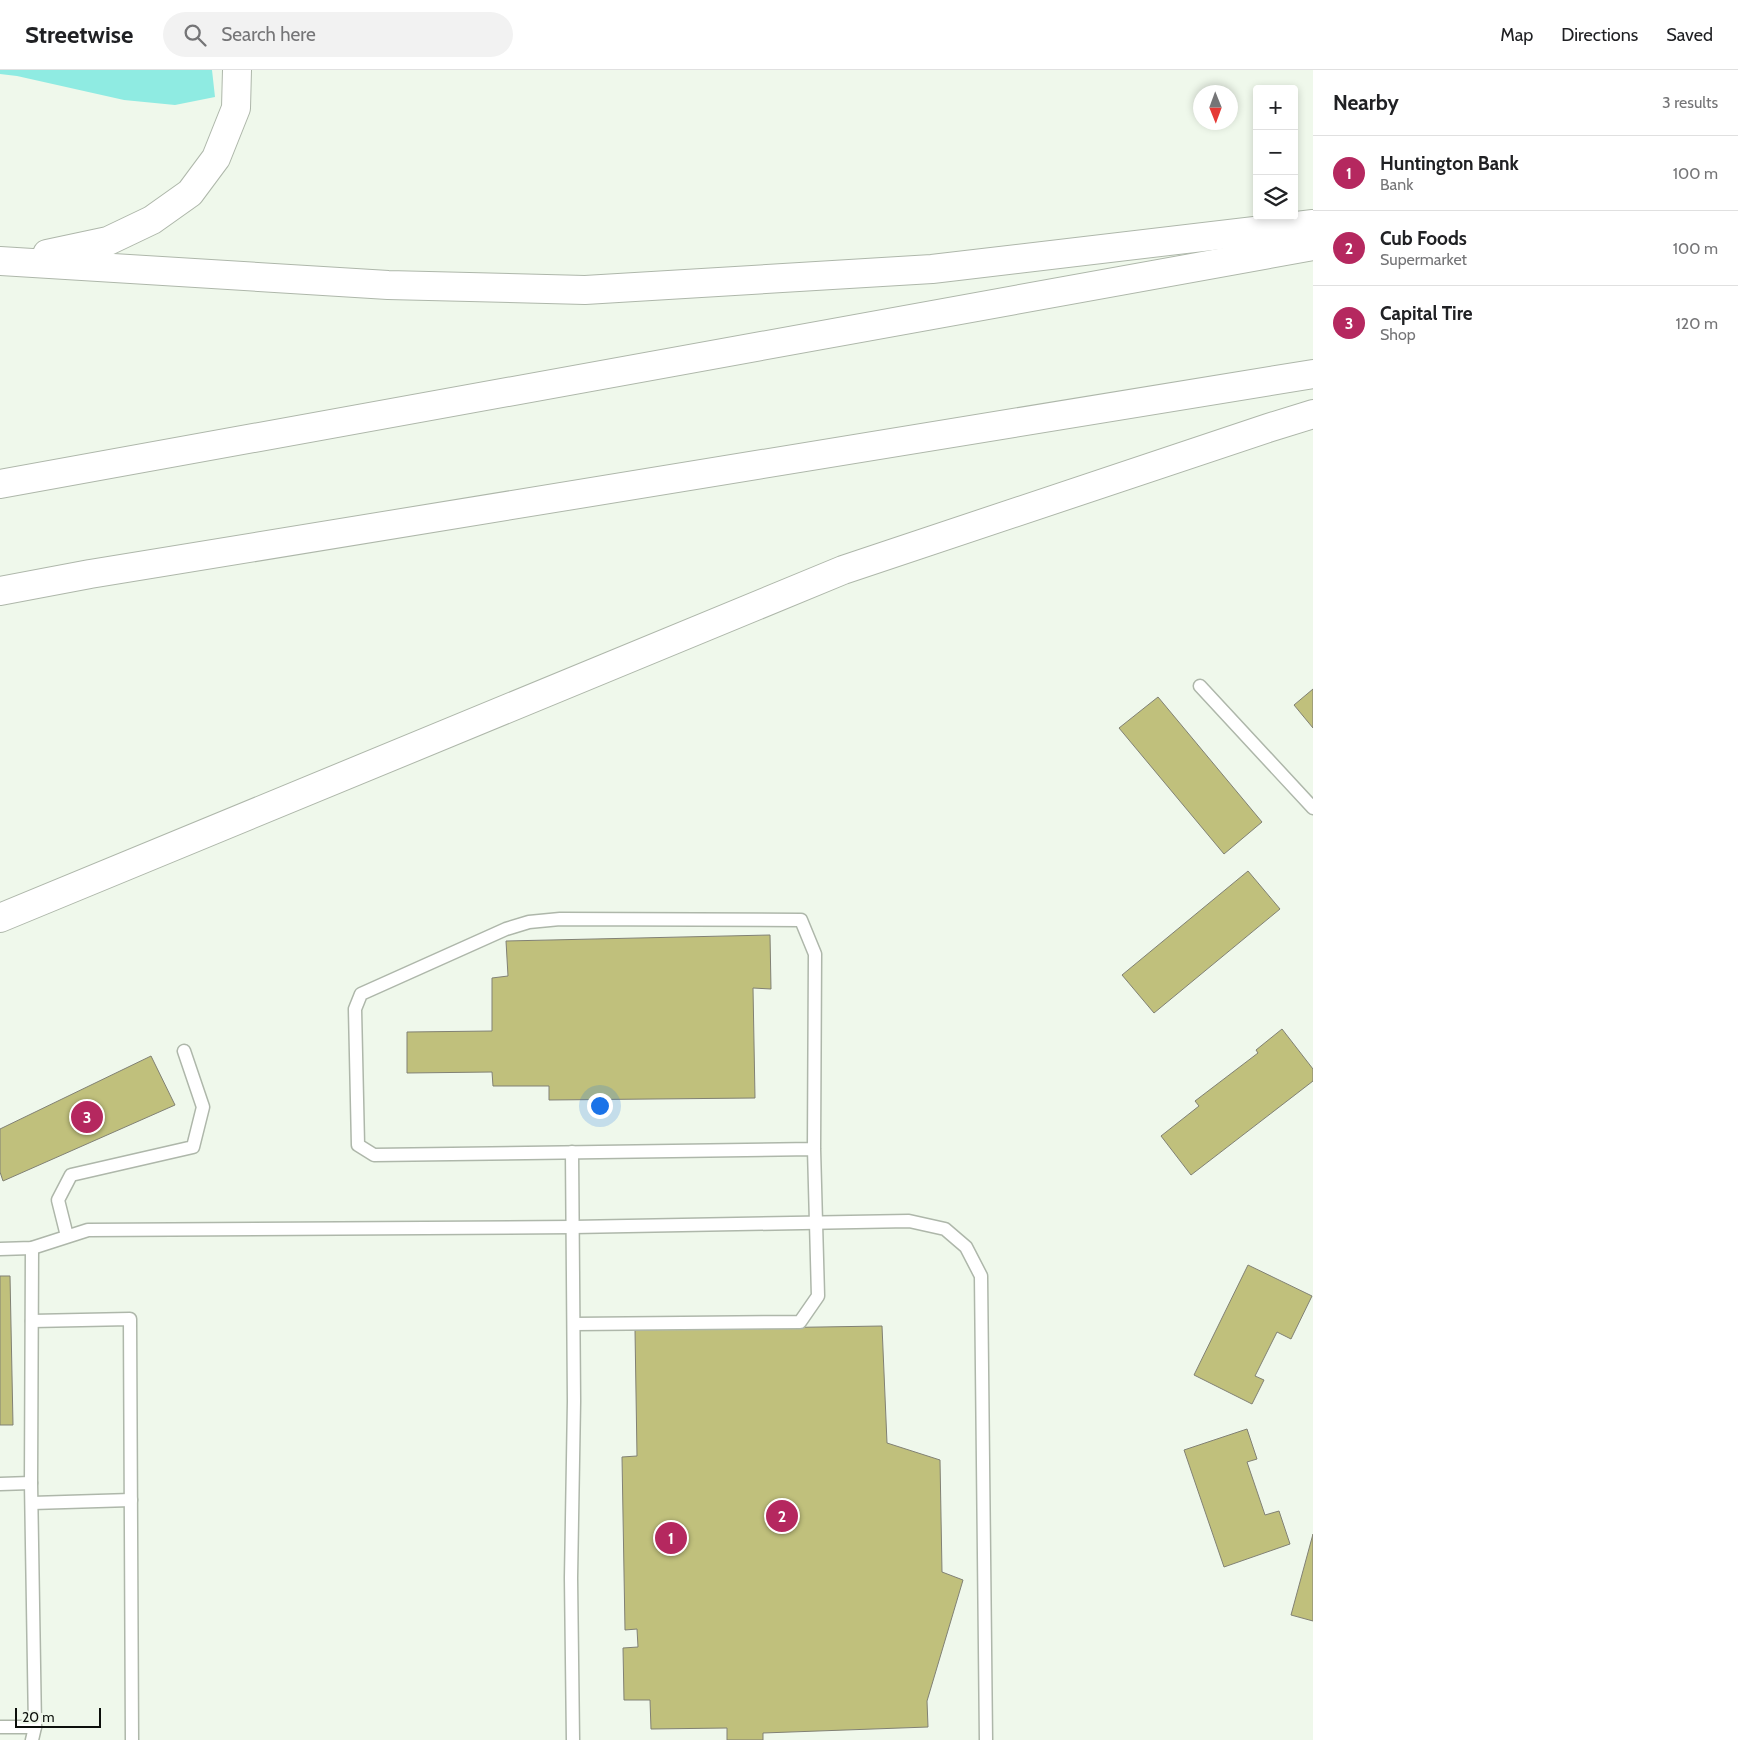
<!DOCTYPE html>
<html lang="en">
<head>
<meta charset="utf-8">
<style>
  body { margin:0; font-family:Cabin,sans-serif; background:#f2f2f2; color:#202124 }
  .controls { position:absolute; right:15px; top:15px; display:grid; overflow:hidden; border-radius:5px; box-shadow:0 2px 8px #0003 }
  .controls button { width:45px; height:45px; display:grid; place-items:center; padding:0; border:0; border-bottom:1px solid #e0e0e0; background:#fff; color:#202124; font:25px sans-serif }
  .compass { position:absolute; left:1193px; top:15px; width:45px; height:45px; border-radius:50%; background:#fff; box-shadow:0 2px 8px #0003; rotate:179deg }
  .scale { position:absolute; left:15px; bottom:12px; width:86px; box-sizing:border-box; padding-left:5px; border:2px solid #0c0f0b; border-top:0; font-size:14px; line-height:18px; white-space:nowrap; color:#0c0f0b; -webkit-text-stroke:4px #eff8eb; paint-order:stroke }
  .you { position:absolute; left:599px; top:1035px; width:18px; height:18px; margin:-12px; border:4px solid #fff; border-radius:50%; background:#1a73e8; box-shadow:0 0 0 8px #1a73e833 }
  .badge { display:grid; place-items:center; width:32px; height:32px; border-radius:50%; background:#b5285f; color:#fff; font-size:16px; font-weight:700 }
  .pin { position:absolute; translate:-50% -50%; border:2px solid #fff; box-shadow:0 1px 5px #0006 }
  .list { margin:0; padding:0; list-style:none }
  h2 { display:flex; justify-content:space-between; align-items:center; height:65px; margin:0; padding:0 20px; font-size:21px }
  h2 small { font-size:16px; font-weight:400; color:#757577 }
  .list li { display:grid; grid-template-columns:32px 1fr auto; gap:15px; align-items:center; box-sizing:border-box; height:75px; padding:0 20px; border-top:1px solid #e0e0e0 }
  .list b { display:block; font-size:19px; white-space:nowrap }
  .list p { margin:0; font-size:16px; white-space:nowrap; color:#757577 }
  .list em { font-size:16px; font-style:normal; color:#757577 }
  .icon { flex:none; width:28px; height:28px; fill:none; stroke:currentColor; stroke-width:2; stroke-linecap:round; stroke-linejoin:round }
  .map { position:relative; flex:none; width:1313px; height:1670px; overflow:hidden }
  header { display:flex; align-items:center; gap:30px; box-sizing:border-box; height:70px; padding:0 25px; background:#fff; border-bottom:1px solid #e0e0e0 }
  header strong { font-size:24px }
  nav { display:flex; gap:28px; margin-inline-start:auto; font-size:18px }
  .search { width:350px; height:45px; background:#f2f2f2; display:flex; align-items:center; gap:12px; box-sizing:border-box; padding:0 18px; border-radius:28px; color:#757577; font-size:19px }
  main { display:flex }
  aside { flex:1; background:#fff }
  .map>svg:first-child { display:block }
</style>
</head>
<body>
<header>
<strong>Streetwise</strong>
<div class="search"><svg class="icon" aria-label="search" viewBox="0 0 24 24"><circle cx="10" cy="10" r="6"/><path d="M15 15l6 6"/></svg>Search here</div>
<nav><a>Map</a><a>Directions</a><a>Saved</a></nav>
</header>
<main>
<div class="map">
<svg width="1313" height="1670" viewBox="0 0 1313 1670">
  <rect width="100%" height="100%" fill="#eff8eb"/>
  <!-- water -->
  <polygon fill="#8febe2" points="0,0 212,0 215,27 175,35 124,30 17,6 0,4"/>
  <!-- building -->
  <g fill="#c0c07c" stroke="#818174">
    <polygon points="1313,619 1313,658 1294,635"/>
    <polygon points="1158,627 1262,752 1224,784 1119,658"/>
    <polygon points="1248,801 1280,839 1154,943 1122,905"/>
    <polygon points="770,865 771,919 753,918 755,1028 549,1030 549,1016 493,1016 492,1002 407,1003 407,962 492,961 492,908 508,906 506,871"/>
    <polygon points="1282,959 1313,999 1313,1011 1191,1105 1161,1066 1199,1036 1195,1031 1258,983 1256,980"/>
    <polygon points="151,986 175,1035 3,1111 0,1102 0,1059"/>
    <polygon points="1248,1195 1312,1226 1291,1269 1277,1262 1255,1306 1264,1310 1252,1334 1194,1305"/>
    <polygon points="0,1206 10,1206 13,1355 0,1355"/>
    <polygon points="882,1256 887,1373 940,1390 942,1502 963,1510 927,1631 928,1657 763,1663 763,1670 727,1670 727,1658 651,1659 650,1630 624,1630 623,1578 638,1577 637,1559 625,1560 622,1387 637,1386 635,1260"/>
    <polygon points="1247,1359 1257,1389 1247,1392 1265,1445 1279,1441 1290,1474 1224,1497 1184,1380"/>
    <polygon points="1313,1464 1313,1551 1291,1545"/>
  </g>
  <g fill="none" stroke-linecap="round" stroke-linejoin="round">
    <defs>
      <g id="service">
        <polyline points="1200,616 1313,738"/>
        <polyline points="572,1082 574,1331 571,1508 573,1670"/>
        <polyline points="67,1166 58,1130 71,1105 193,1077 203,1037 184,981"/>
        <polyline points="0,1179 32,1178 88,1160 573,1157 909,1151 945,1159 966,1177 981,1206 986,1670"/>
        <polyline points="32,1251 130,1249 132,1670"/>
        <polyline points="574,1254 800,1252 818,1226 814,1079 815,884 801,850 560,849 529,852 506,859 361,924 355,939 358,1075 374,1085 814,1079"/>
        <polyline points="0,1414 31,1413"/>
        <polyline points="32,1433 131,1430"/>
        <polyline points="0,1657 35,1657"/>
        <polyline points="32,1670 35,1657 31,1413 32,1178"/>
      </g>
      <g id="motorway">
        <polyline points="47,184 108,171 152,150 190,123 216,88 236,38 237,0"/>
        <polyline points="0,191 388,215 585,220 932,199 1313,154"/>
        <polyline points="0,414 1313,176"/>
        <polyline points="0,521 90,504 1313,304"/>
        <polyline points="0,848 843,500 1268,358 1313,344"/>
      </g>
    </defs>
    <!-- service casing -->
    <use href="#service" stroke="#aeb7aa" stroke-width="15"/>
    <!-- motorway casing -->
    <use href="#motorway" stroke="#aeb7aa" stroke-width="30"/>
    <!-- service -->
    <use href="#service" stroke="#fff" stroke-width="12"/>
    <!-- motorway -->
    <use href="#motorway" stroke="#fff" stroke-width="28"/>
  </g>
</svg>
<div class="controls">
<button>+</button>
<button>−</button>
<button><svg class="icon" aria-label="layers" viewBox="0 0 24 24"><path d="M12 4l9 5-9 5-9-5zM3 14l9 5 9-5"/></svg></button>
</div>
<svg class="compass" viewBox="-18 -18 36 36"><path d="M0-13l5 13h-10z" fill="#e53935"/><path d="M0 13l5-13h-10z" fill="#757577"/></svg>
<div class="scale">20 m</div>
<div class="you"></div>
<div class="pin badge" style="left:671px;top:1468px">1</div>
<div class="pin badge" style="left:782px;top:1446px">2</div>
<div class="pin badge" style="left:87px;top:1047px">3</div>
</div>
<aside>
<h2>Nearby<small>3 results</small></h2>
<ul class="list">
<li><span class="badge">1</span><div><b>Huntington Bank</b><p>Bank</p></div><em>100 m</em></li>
<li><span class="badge">2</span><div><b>Cub Foods</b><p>Supermarket</p></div><em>100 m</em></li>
<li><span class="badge">3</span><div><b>Capital Tire</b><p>Shop</p></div><em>120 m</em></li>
</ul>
</aside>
</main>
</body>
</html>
